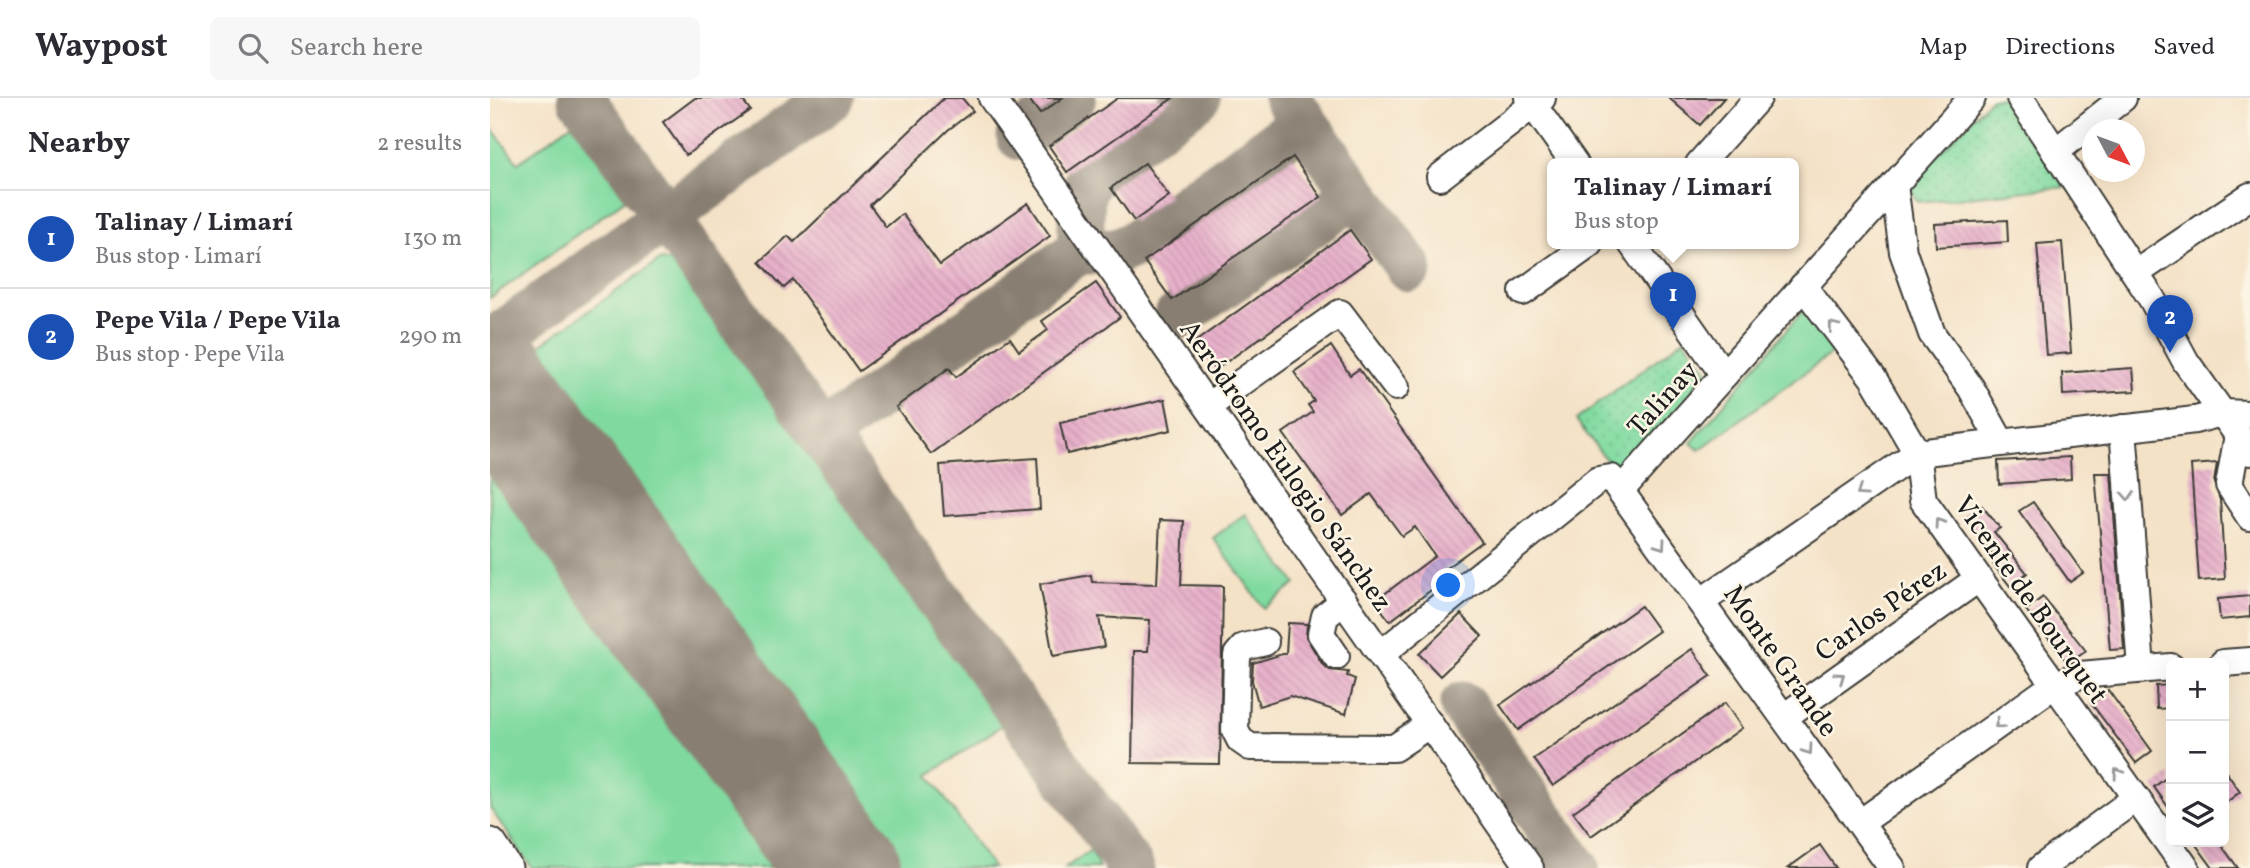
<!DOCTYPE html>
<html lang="en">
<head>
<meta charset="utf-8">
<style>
  body { margin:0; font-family:Vollkorn,serif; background:#f7f7f7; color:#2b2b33 }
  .controls { position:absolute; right:21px; bottom:21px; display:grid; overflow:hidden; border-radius:10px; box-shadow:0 7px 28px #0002 }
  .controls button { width:63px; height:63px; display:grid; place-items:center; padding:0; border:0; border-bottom:2px solid #e1e1e2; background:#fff; color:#2b2b33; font:35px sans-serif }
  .compass { position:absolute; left:1592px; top:21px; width:63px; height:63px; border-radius:50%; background:#fff; box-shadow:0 7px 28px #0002; rotate:131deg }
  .you { position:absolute; left:959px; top:488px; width:24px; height:24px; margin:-18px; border:5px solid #fff; border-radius:50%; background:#1a73e8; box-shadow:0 0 0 10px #1a73e833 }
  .badge { display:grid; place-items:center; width:46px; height:46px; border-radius:50%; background:#d1495b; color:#fff; font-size:23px; font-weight:700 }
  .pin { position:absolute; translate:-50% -58px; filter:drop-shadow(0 2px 4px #0008) }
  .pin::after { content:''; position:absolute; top:37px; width:24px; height:21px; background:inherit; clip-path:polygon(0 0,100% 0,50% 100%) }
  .popup { position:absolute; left:1057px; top:60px; width:252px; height:91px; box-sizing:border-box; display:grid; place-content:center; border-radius:10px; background:#fff; filter:drop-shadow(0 2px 5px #0005); font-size:23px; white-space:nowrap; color:#7c7c81 }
  .popup b { font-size:26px; color:#2b2b33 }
  .popup::after { content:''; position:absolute; left:50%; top:100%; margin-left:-14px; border:14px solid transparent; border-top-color:#fff }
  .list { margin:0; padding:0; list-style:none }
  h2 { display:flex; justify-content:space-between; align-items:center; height:91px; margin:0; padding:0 28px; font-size:30px }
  h2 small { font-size:23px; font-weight:400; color:#7c7c81 }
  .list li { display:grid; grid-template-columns:46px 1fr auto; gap:21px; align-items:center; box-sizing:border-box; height:98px; padding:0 28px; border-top:2px solid #e1e1e2 }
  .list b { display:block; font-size:26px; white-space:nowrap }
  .list p { margin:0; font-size:23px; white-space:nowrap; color:#7c7c81 }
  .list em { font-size:23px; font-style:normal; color:#7c7c81 }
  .icon { flex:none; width:38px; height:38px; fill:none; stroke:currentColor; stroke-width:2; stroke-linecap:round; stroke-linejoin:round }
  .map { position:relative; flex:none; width:1760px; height:770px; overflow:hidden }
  header { display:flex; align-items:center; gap:42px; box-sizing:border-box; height:98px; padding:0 35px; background:#fff; border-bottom:2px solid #e1e1e2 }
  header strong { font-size:33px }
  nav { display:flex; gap:38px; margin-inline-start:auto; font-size:24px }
  .search { width:490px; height:63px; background:#f7f7f7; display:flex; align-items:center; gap:18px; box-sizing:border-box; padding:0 24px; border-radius:10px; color:#7c7c81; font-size:26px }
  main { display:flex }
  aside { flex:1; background:#fff }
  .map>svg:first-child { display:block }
</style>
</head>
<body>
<header>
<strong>Waypost</strong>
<div class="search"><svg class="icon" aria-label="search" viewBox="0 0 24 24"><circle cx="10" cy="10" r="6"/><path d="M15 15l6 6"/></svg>Search here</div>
<nav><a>Map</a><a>Directions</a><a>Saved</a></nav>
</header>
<main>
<aside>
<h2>Nearby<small>2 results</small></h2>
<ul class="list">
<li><span class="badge" style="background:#1a4fb4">1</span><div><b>Talinay / Limarí</b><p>Bus stop · Limarí</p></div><em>130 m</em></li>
<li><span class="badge" style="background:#1a4fb4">2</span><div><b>Pepe Vila / Pepe Vila</b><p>Bus stop · Pepe Vila</p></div><em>290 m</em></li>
</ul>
</aside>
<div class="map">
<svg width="1760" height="770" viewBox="0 0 1760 770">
  <defs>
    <pattern id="park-dots" width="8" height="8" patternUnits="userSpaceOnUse" patternTransform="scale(1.75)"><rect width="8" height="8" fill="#80daa0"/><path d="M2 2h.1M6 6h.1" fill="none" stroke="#6eba89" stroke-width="1.8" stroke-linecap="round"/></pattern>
    <pattern id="building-back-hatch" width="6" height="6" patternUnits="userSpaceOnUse" patternTransform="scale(1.75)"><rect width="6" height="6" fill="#e7b0ca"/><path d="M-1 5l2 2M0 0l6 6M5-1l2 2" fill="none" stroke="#c697ad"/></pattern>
  </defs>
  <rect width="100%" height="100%" fill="#fcf5e5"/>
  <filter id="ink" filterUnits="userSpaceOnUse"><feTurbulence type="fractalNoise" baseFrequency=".0143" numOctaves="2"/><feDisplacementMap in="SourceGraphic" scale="14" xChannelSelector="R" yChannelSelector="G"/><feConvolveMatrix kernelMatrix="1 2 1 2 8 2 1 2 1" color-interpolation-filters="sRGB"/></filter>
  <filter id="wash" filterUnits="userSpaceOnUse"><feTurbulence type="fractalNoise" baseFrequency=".00686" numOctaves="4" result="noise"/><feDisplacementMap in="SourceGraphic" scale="28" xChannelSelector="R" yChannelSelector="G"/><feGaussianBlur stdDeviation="1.57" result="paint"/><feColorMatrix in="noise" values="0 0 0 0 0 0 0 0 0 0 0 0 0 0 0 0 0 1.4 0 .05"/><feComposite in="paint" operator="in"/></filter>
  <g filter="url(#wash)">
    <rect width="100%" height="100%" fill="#f4e2c7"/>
    <!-- grass -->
    <g fill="#80daa0" stroke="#4e7b5e" stroke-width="2">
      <polygon points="84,24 141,97 0,200 0,28 28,65"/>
      <polygon points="170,162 186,165 514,626 439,677 503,770 390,770 37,274 39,255"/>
      <polygon points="1315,210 1346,252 1209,352 1201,345"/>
      <polygon points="0,363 292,770 42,770 0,710"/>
      <polygon points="755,416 806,486 774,510 723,440"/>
      <polygon points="601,752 609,770 575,770"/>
    </g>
    <!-- park -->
    <g fill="url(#park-dots)" stroke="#4e7b5e" stroke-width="2">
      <polygon points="1501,0 1519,0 1576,89 1428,104 1417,89"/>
      <polygon points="1194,241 1223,280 1129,379 1086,322"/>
    </g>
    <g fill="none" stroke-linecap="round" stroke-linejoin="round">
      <!-- taxiway -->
      <g stroke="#887f72" stroke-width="47">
        <polyline points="91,0 641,770"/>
        <polyline points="797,0 919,170"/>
        <polyline points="530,39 583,0"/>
        <polyline points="590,152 592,96 603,73 707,0"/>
        <polyline points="687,219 866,96"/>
        <polyline points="0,245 341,0"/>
        <polyline points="332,338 590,152 624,155 642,147 814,25"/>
        <polyline points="973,607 1086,770"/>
      </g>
      <!-- runway -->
      <polyline stroke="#887f72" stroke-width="119" points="0,278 352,770"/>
    </g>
    <g id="blocks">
      <!-- building -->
      <g fill="url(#building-back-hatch)">
        <polygon points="205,0 251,0 260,12 196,57 173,24"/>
        <polygon points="454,0 472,0 483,13 458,32 380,107 396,129 412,116 450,167 538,105 560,138 369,273 303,182 294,190 270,164 298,138 304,144"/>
        <polygon points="538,0 572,0 550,16"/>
        <polygon points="628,0 683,0 577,74 559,48"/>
        <polygon points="1179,0 1234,0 1210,27"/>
        <polygon points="803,59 831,99 682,202 654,163"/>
        <polygon points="655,65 679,98 644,123 621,90"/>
        <polygon points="1517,122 1518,144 1446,149 1445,126"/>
        <polygon points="860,132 881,161 725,272 705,244"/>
        <polygon points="1572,144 1581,255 1556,257 1547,146"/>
        <polygon points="606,185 630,219 441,356 406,309 459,270 466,279 520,240 529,253 558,232 552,223"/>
        <polygon points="841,248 860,277 869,271 992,444 952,473 957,480 900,523 885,503 945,458 925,429 912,438 881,396 852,417 793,335 823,314 818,307 824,303 804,274"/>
        <polygon points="1643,270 1645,293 1573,297 1572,275"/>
        <polygon points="675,301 681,332 577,356 570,325"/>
        <polygon points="1580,359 1581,381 1509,386 1508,363"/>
        <polygon points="547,360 550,411 454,418 450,367"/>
        <polygon points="1727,365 1724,385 1730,402 1735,481 1709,483 1701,367"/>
        <polygon points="1605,375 1621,375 1634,551 1620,552"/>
        <polygon points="1543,404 1593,475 1580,484 1529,413"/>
        <polygon points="1492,408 1510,430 1504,434 1537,475 1520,488 1503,466 1508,462 1475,421"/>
        <polygon points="670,422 694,423 691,487 733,488 730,666 642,665 644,553 658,553 660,522 609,519 614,549 563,558 550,486 601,477 602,484 667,486"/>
        <polygon points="1760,498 1760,519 1730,522 1728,501"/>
        <polygon points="1553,499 1596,553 1582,563 1578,565 1536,512"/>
        <polygon points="1151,508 1169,533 1028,632 1010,607"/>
        <polygon points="971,516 992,538 950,578 929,556"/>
        <polygon points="798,525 817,526 816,539 833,567 840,572 858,574 857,578 865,581 856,616 800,598 769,608 762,583 763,565 796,555"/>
        <polygon points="1202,551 1221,578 1063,688 1044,661"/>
        <polygon points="1681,587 1681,610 1667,611 1666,588"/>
        <polygon points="1618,592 1662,653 1646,665 1601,605"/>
        <polygon points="1235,605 1252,630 1101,738 1083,714"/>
        <polygon points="1734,671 1750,694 1734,706"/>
        <polygon points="1681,676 1681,713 1664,689"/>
        <polygon points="1704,744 1729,744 1748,770 1723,770"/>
        <polygon points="1330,747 1346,770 1298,770"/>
      </g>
    </g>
  </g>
  <g filter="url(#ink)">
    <use href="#blocks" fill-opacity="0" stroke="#3c3a36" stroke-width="2"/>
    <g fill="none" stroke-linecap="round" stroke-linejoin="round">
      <defs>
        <g id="minor">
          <polyline points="502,0 1040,770"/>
          <polyline points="1038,0 1085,66"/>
          <polyline points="1530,0 1662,201 1696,264 1760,354"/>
          <polyline points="1565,54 1633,0"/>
          <polyline points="1209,66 1268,0"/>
          <polyline points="950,79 1052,0"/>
          <polyline points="1404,87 1413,154 1442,236 1481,290 1511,344"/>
          <polyline points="1142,146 1234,277"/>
          <polyline points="1646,175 1760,98"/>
          <polyline points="1313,188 1383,280 1427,355 1433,402 1696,770"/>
          <polyline points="1033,194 1100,146"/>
          <polyline points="718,308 850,215 906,289"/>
          <polyline points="1633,330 1651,571"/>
          <polyline points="1748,337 1739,387 1760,419"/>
          <polyline points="1132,391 1482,0"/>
          <polyline points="1212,503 1427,355 1705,322 1732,315 1758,316"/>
          <polyline points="775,544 754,549 747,557 745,632 750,642 760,649 904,650 940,626"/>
          <polyline points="891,556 1108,382 1121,380 1402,770"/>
          <polyline points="846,558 831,536 835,518 854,503"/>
          <polyline points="1733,565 1760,563"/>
          <polyline points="1294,619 1488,481"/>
          <polyline points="1370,725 1564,587 1590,577 1681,569"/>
          <polyline points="1551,770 1646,700"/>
        </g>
        <polyline id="major" points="0,747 15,770"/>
      </defs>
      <!-- minor casing -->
      <use href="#minor" stroke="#3c3a36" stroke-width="30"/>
      <!-- major casing -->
      <use href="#major" stroke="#3c3a36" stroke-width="37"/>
      <!-- minor -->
      <use href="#minor" stroke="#fff" stroke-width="26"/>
      <!-- major -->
      <use href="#major" stroke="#fff" stroke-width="33"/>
    </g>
    <!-- one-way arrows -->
    <defs><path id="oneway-chevron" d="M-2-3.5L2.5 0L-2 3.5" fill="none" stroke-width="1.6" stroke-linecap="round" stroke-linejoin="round" transform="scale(1.75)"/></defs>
    <g stroke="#999">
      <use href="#oneway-chevron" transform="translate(1343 228) rotate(-128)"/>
      <use href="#oneway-chevron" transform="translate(1371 394) rotate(146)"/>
      <use href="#oneway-chevron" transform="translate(1638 398) rotate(86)"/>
      <use href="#oneway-chevron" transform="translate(1449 425) rotate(-125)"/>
      <use href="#oneway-chevron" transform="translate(1171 447) rotate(55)"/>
      <use href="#oneway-chevron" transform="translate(1350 579) rotate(-35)"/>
      <use href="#oneway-chevron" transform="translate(1509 626) rotate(144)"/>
      <use href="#oneway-chevron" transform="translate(1318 652) rotate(55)"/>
      <use href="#oneway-chevron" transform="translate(1628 675) rotate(-126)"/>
    </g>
  </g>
  <g text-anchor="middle" stroke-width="5" stroke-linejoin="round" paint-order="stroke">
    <!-- street labels -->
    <g font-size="28" fill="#1c1c1c" stroke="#fcf5e5">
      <text transform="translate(1172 300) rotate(-48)" y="10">Talinay</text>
      <text transform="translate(797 367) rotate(55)" y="10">Aeródromo Eulogio Sánchez</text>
      <text transform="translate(1542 501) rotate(55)" y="10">Vicente de Bourquet</text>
      <text transform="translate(1390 512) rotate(-35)" y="10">Carlos Pérez</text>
      <text transform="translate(1292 562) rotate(55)" y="10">Monte Grande</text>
    </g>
  </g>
</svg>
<div class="controls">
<button>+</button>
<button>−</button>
<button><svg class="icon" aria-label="layers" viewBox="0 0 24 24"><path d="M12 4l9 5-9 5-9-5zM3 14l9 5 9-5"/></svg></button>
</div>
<svg class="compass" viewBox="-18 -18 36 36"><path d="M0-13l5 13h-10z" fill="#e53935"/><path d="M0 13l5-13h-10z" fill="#7c7c81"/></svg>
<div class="you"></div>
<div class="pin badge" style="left:1183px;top:232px;background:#1a4fb4">1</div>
<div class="popup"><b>Talinay / Limarí</b>Bus stop</div>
<div class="pin badge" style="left:1680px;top:255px;background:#1a4fb4">2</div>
</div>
</main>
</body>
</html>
